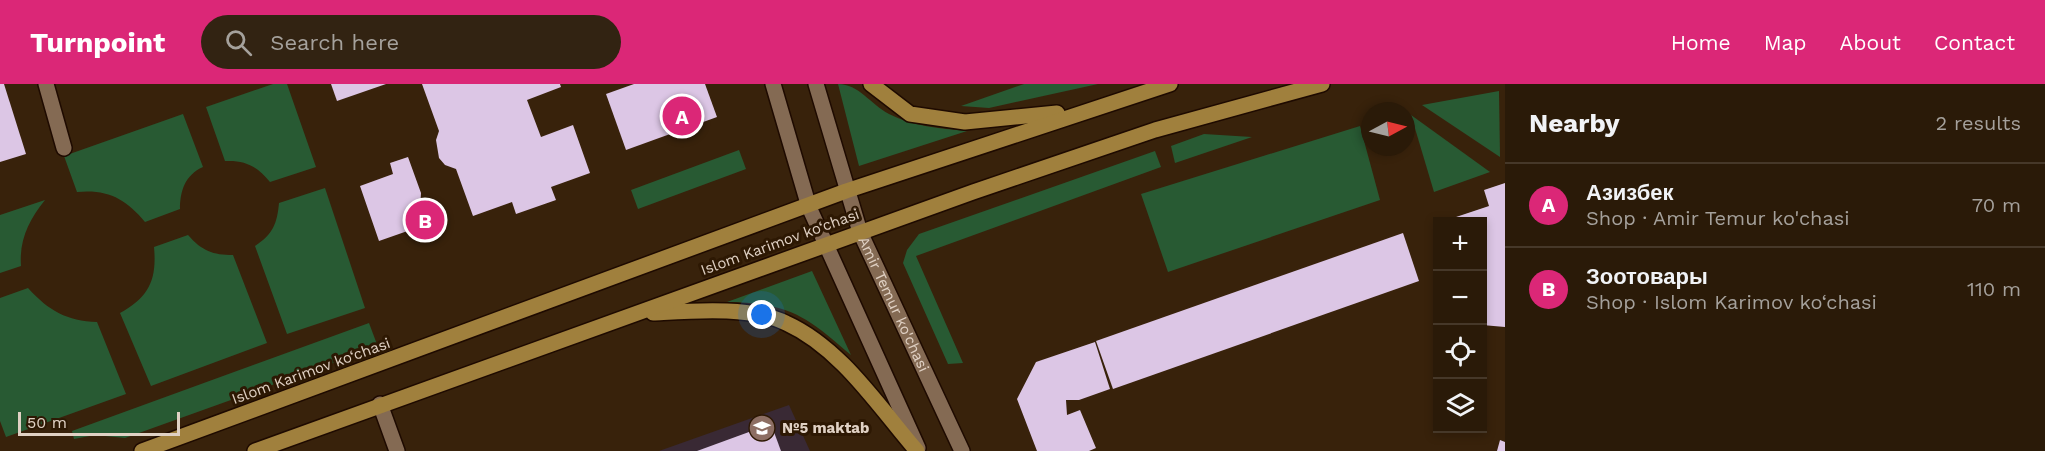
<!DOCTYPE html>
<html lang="en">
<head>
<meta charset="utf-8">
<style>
  body { margin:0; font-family:"Work Sans",sans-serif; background:#322312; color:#f1f3f6 }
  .controls { position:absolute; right:18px; bottom:18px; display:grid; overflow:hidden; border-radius:0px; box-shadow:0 3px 9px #0003 }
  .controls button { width:54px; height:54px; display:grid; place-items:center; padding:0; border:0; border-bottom:2px solid #463829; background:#2a1a08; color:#f1f3f6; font:30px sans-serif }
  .compass { position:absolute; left:1361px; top:18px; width:54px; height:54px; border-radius:50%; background:#2a1a08; box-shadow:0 3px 9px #0003; rotate:83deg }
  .scale { position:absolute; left:18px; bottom:15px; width:162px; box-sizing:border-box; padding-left:6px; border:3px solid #e0d1c4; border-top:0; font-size:16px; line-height:21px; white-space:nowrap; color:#e0d1c4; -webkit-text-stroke:4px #2d1803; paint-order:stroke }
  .you { position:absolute; left:762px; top:231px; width:21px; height:21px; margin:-15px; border:4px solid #fff; border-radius:50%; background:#1a73e8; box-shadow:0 0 0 9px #1a73e833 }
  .badge { display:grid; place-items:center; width:39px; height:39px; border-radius:50%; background:#db2777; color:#fff; font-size:20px; font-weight:700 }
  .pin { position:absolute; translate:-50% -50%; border:3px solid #fff; box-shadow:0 2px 6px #0006 }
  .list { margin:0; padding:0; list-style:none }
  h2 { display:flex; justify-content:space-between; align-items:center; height:78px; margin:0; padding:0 24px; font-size:26px }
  h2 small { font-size:20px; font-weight:400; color:#a5a19c }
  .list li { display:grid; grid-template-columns:39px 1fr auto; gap:18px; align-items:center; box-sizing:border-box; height:84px; padding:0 24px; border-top:2px solid #463829 }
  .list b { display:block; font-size:22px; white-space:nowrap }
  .list p { margin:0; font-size:20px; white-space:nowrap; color:#a5a19c }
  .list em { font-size:20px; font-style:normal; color:#a5a19c }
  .icon { flex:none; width:33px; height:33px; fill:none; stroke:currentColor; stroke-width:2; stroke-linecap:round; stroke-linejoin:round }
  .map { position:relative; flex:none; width:1505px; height:367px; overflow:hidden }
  header { display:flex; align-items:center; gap:36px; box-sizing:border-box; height:84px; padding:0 30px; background:#db2777; color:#fff }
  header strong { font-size:28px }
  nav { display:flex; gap:33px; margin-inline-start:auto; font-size:21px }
  .search { width:420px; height:54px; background:#322312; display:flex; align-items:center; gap:15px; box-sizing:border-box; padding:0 21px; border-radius:33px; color:#a5a19c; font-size:22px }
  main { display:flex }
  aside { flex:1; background:#2a1a08 }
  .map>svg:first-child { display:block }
</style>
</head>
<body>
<header>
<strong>Turnpoint</strong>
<div class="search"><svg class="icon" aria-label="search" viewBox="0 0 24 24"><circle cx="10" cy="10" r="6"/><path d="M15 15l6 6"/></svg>Search here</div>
<nav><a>Home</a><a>Map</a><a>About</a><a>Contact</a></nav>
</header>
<main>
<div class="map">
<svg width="1505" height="367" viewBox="0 0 1505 367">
  <rect width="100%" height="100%" fill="#38220b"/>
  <!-- education -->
  <polygon fill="#392934" points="789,321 810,367 659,367"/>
  <!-- green -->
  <g fill="#285a33">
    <path d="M273,0H287L316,83L270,98C257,82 245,76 225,77L206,23Z"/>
    <path d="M838,0C859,0 870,20 889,30C914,43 939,44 967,47L859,82Z"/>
    <polygon points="1024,0 1098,0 989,24 961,22"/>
    <polygon points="1499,7 1500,73 1422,21"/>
    <path d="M183,30L203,83C185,91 180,107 180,125L145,138C126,115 108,105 77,108L64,72Z"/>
    <polygon points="1411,31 1490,88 1434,108"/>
    <polygon points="1360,42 1380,116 1168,188 1141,110"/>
    <polygon points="1204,50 1252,53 1175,79 1171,62"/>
    <polygon points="739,66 746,85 638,125 631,106"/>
    <polygon points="1155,67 1161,83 916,172 963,279 948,280 903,179 907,166 919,150"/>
    <path d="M325,104L365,224L287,250L255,162C273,150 277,140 279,119Z"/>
    <path d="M45,116C29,136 19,156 21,182L0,189V131Z"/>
    <path d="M188,151C202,167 213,171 233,171L267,259L151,302L120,229C149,213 157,196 154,163Z"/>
    <path d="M812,187L851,271C805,231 789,219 727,218Z"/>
    <path d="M28,204C49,227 67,237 97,238L126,310L6,353L0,337V214Z"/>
    <polygon points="369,239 378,263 125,354 95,351 74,355 72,347"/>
  </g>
  <!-- building -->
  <g fill="#dcc6e5">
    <polygon points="0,0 4,0 26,70 0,78"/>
    <polygon points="331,0 386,0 337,17"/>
    <polygon points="422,0 560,0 561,3 527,16 541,53 573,41 590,89 551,103 556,116 516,130 512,118 473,132 456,85 445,81 439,74 436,56 439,47"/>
    <polygon points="634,0 705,0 717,33 626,66 606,10"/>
    <polygon points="408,73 421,109 419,143 379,157 360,102 393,90 390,79"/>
    <polygon points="1505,99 1505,243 1482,241 1482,138 1454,138 1453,134 1489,122 1484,106"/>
    <polygon points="1403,149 1419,197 1113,305 1096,257"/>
    <polygon points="1095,258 1110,305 1079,316 1066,316 1067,331 1080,326 1096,364 1089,367 1037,367 1017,315 1036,278"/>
    <polygon points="771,340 781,367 697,367"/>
    <polygon points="1500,356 1505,358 1505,367 1497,367"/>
  </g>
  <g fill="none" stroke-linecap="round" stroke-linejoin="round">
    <defs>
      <g id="street">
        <polyline points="46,0 64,64"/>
        <polyline points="380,320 397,367"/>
      </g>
      <g id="secondary">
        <polyline points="773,0 809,123 918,364"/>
        <path id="s1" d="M816,0L860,148L962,367"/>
      </g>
      <g id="primary">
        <polyline points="871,0 910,30 965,38 1057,29"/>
        <path d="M653,229C692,227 751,222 786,239C841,264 878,322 917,367"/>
        <polyline points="142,367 846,107 1170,0"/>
        <polyline points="255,367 973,108 1155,46 1322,0"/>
      </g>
    </defs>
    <!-- street casing -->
    <use href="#street" stroke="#1e0a00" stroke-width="18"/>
    <!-- secondary casing -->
    <use href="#secondary" stroke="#1e0a00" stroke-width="18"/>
    <!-- primary casing -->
    <use href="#primary" stroke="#1e0a00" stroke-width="18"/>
    <!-- street -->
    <use href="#street" stroke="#846a53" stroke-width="15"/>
    <!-- secondary -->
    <use href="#secondary" stroke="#846a53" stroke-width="15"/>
    <!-- primary -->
    <use href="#primary" stroke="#a0803d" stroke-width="15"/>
  </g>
  <!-- icons -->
  <defs>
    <symbol id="school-disc" viewBox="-11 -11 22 22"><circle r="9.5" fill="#8d6e63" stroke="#2d1803"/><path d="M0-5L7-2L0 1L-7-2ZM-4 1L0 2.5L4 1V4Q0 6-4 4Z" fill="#fff"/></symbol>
  </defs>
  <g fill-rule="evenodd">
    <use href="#school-disc" x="747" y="329" width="30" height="30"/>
  </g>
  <g text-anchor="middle" stroke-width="6" stroke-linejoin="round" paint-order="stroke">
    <!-- street labels -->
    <g font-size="15" fill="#e0d1c4" stroke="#2d1803">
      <text transform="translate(780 158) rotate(-20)" y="5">Islom Karimov ko‘chasi</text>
      <text dy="5" stroke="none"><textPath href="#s1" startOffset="234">Amir Temur ko'chasi</textPath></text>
      <text transform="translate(311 287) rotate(-20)" y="5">Islom Karimov ko‘chasi</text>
    </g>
    <!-- poi labels -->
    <g font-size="15" font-weight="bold" fill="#e0d1c4" stroke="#2d1803" text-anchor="start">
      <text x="782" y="349">№5 maktab</text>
    </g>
  </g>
</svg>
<div class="controls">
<button>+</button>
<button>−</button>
<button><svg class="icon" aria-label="locate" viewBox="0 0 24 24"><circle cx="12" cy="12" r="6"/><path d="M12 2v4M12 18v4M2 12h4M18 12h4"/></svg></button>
<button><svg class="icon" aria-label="layers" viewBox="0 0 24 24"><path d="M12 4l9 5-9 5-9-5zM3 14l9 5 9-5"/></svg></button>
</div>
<svg class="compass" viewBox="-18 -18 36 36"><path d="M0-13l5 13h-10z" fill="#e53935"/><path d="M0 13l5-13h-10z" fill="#a5a19c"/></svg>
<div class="scale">50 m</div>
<div class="you"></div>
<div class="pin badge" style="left:682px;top:32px">A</div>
<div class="pin badge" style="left:425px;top:136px">B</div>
</div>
<aside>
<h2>Nearby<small>2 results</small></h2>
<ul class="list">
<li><span class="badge">A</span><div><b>Азизбек</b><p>Shop · Amir Temur ko'chasi</p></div><em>70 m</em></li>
<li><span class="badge">B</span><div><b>Зоотовары</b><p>Shop · Islom Karimov ko‘chasi</p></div><em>110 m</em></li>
</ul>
</aside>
</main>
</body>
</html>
